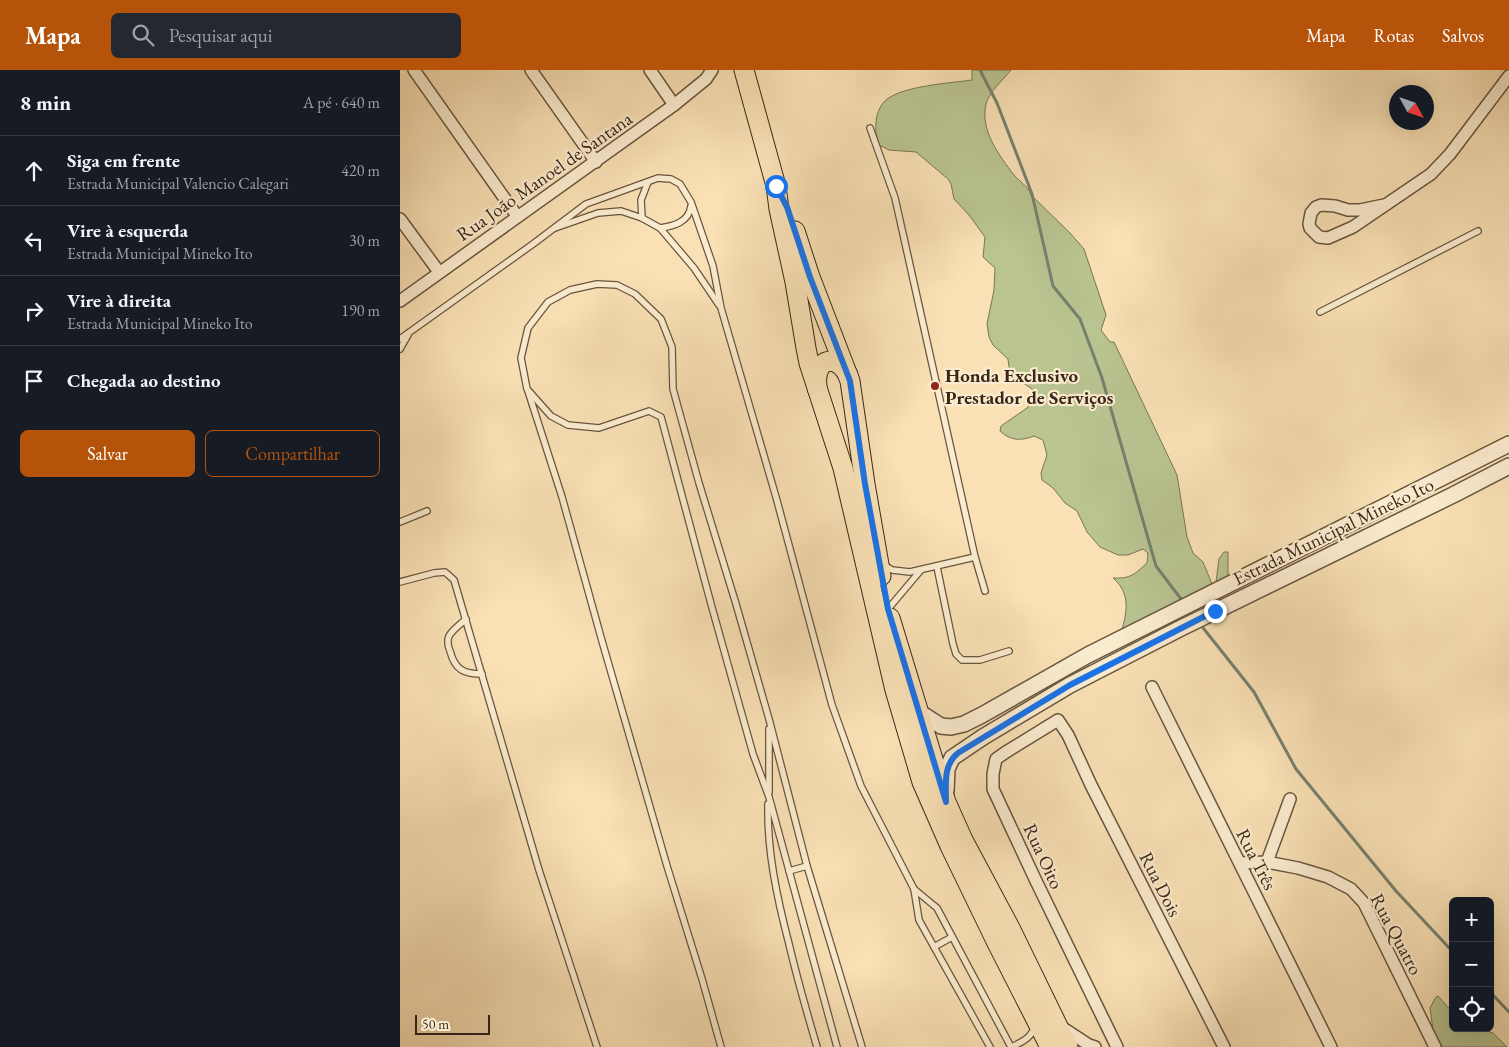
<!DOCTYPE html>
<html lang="pt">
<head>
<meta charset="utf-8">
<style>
  body { margin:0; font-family:"EB Garamond",serif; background:#242831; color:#f1f3f6 }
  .controls { position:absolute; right:15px; bottom:15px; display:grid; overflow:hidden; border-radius:8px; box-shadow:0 5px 20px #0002 }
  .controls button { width:45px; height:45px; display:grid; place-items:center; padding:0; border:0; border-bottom:1px solid #363941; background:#171b24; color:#f1f3f6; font:25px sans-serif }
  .compass { position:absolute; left:989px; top:15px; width:45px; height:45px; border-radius:50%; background:#171b24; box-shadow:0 5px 20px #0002; rotate:130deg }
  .scale { position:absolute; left:15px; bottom:12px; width:75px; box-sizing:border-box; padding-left:5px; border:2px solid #392618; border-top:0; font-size:14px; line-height:18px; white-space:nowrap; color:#392618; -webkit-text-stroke:4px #fbeccf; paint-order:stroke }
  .stop { position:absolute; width:15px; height:15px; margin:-11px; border:4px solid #1a73e8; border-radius:50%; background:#fff }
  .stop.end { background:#1a73e8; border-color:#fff; box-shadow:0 1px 5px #0008 }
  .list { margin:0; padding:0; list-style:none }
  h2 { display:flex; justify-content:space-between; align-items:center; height:65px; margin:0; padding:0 20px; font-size:21px }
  h2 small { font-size:16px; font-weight:400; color:#9ea1a6 }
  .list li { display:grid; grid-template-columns:32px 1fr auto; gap:15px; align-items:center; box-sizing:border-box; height:70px; padding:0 20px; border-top:1px solid #363941 }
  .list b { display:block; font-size:19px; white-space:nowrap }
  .list p { margin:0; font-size:16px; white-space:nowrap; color:#9ea1a6 }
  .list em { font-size:16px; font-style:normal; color:#9ea1a6 }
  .actions { display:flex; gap:10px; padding:15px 20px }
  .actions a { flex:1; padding:11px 0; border:1px solid #b45309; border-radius:8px; text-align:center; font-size:18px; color:#b45309 }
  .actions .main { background:#b45309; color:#fff }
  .icon { flex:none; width:28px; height:28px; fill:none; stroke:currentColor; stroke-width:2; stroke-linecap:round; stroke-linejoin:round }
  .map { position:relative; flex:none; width:1109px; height:977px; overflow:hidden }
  header { display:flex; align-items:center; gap:30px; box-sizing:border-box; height:70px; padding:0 25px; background:#b45309; color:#fff }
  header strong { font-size:24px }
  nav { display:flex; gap:28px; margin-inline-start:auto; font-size:18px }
  .search { width:350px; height:45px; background:#242831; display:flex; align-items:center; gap:12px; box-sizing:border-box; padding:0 18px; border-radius:8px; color:#9ea1a6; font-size:19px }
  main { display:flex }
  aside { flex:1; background:#171b24 }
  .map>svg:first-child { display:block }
</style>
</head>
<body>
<header>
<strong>Mapa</strong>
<div class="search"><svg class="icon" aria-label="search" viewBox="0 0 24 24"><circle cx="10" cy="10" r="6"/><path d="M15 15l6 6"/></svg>Pesquisar aqui</div>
<nav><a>Mapa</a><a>Rotas</a><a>Salvos</a></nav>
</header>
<main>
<aside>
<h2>8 min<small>A pé · 640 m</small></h2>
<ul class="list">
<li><svg class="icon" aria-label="ahead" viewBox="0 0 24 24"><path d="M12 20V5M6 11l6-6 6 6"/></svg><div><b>Siga em frente</b><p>Estrada Municipal Valencio Calegari</p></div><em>420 m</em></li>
<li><svg class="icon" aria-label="left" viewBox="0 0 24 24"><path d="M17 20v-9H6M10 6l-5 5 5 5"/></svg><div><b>Vire à esquerda</b><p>Estrada Municipal Mineko Ito</p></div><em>30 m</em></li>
<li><svg class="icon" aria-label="right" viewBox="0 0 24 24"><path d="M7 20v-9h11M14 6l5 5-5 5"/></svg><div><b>Vire à direita</b><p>Estrada Municipal Mineko Ito</p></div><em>190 m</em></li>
<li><svg class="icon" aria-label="arrive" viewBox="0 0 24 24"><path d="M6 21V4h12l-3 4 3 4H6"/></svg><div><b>Chegada ao destino</b></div></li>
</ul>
<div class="actions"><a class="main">Salvar</a><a>Compartilhar</a></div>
</aside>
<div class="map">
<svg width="1109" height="977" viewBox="0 0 1109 977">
  <rect width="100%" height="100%" fill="#f9e1b5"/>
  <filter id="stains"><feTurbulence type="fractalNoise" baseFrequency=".004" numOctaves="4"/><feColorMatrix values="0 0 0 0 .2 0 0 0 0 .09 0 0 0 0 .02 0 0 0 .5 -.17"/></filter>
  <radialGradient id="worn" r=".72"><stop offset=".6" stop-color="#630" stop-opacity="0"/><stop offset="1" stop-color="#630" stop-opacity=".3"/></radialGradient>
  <!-- green -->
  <g fill="#b9c491" stroke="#797554">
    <path d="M572,0H611C603,10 589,22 586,34C580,61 599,85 614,105C620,112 628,116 631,125L670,163L684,179L706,245L701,260L710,272H714L777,405L787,467L793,483L803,492L812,514L816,512L819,489L824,482H828V523L730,572L721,573L719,569C726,547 733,525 713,508C731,509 735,504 747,493L748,483L743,479L728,485H718L700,477L687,462L677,441L665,433L653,418L642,410L641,403L647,385L643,370L634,366C621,371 611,371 600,361L601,356L627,338L636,326L632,319L610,304L608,289L593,275L589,267L587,254L594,220L595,198L583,187L585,167L569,145L554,129L551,114L548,109L516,82L489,80L479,75C474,61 474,42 485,31C500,16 551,13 572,10Z"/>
    <polygon points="1038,926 1053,943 1053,958 1080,958 1093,963 1107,977 1042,977 1033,960 1030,938 1036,927"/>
  </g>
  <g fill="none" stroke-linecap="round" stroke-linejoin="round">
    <!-- stream -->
    <g stroke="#76816e" stroke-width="3">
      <polyline points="580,0 597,33 632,124 653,216 680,249 702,308 756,496 784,533"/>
      <polyline points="800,554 854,622 896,699 996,821 1053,882"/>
      <polyline points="1090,922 1109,942"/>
    </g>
    <defs>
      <g id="service">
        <polyline points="470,58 495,128 575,487 585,521"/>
        <polyline points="242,148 241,130 248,112"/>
        <polyline points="155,158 198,143 221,141 242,148 260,158 294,198 319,235"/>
        <path d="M260,158C274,156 289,152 291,136"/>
        <polyline points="920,242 1078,161"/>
        <polyline points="0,269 133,174 186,134 258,108 271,109 280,114 291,132 313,196 321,238 376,427 432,635 461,716 514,819 519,850 590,977"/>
        <polyline points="0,279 8,265"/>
        <polyline points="128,321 162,427 202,571 267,796 302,909 321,977"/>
        <polyline points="0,452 27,441"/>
        <polyline points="484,495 492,500 510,502 575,487"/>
        <polyline points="537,497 553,574 556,584 562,590 580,590 609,581"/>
        <polyline points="0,512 34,503 45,502 54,510 139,800 197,977"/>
        <polyline points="488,539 521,500"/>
        <path d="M66,549C61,554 53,559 49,566C47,570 48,577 50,581C55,600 64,604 82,604"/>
        <polyline points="369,722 369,659"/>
        <path d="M368,734C367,781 377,828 389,874C397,908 407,943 417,977"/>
        <polyline points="389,801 407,796"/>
        <polyline points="514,819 537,838 611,977"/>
        <polyline points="534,877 552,867"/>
        <polyline points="437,977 369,727 353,684 311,534 261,347 249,341 199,358 168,355 151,346 127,319 121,288 128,258 148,232 170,220 197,214 217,215 235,224 261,249 272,277 273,319 299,413 336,534 369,649 407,796 462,977"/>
        <path d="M612,977C621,972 632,968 634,957"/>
      </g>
      <g id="minor">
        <polyline points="14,0 117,146"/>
        <polyline points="131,0 196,92"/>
        <polyline points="250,0 274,35"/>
        <polyline points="984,135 960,140 948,140 935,136 921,135 916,137 911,143 909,154 910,158 919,167 928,168 953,157 1031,104 1050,84 1109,6"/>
        <polyline points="0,149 39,202"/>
        <polyline points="0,231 274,35 306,9 312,0"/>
        <polyline points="752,617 931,977"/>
        <polyline points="867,792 890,729"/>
        <polyline points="840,793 867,792 898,798 928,807 951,819 964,833 1035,977"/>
        <polyline points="660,956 689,975 695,977"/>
        <polyline points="717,977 636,811 593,719 593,704 596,689 606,682 658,650 668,665 691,715 824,977"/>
      </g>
      <g id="tertiary">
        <polyline points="519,642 541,656 551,657 564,654 582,645 688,585 1109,374"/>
        <polyline points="546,721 547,699 552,688 583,667 670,615 781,558 1053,425 1109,396"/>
      </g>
      <g id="primary">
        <polyline points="344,0 376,116 379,139 395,212 406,278 409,293 443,398 495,620 522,712 550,776 597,873 650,977"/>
        <polyline points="395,161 410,207 450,311 465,414 481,506"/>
        <path d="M417,318C417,314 416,310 417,306C421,284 440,289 448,305"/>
        <polyline points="490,548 546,732 563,770 610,858 668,977"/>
      </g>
    </defs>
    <!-- service casing -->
    <use href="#service" stroke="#69553f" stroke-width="8"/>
    <!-- minor casing -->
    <use href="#minor" stroke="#69553f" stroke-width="14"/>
    <!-- tertiary casing -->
    <use href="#tertiary" stroke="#69553f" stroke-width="18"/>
    <!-- primary casing -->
    <use href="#primary" stroke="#392618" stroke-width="21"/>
    <!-- service -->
    <use href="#service" stroke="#fbeccf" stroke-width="5.5"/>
    <!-- minor -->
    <use href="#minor" stroke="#fbeccf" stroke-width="11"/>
    <!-- tertiary -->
    <use href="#tertiary" stroke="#fbeccf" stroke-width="15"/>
    <!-- primary -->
    <use href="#primary" stroke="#f9e1b5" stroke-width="19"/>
  </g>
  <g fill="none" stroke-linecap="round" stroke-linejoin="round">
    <!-- route -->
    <path stroke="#1a73e8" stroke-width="6" d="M376,116L387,137L410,207L450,311L465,414L488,539L546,732C546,714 543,695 558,683L670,615L815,541"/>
  </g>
  <!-- markers -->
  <circle fill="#8f2418" stroke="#fbeccf" stroke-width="2" cx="535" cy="316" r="5"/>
  <g text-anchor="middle" stroke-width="4.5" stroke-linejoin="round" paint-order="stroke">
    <!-- street labels -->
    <g font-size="19" fill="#392618" stroke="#fbeccf">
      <text transform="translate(144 106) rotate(-35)" y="7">Rua João Manoel de Santana</text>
      <text transform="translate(933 461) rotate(-26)" y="7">Estrada Municipal Mineko Ito</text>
      <text transform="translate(644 786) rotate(65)" y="7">Rua Oito</text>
      <text transform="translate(857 789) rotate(63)" y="7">Rua Três</text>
      <text transform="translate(761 814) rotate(63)" y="7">Rua Dois</text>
      <text transform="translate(997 864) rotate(62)" y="7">Rua Quatro</text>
    </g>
    <!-- poi labels -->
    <g font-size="19" font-weight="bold" fill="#392618" stroke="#fbeccf" text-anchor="start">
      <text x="545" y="312">Honda Exclusivo<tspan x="545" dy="22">Prestador de Serviços</tspan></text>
    </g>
  </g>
  <rect width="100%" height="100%" filter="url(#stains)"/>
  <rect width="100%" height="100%" fill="url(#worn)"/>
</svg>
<div class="controls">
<button>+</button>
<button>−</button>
<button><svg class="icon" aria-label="locate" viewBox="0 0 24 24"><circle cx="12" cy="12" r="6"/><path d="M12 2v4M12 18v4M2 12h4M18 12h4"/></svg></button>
</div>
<svg class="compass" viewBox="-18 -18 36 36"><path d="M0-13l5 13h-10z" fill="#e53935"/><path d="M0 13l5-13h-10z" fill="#9ea1a6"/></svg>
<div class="scale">50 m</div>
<div class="stop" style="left:376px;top:116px"></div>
<div class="stop end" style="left:815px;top:541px"></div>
</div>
</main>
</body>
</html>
